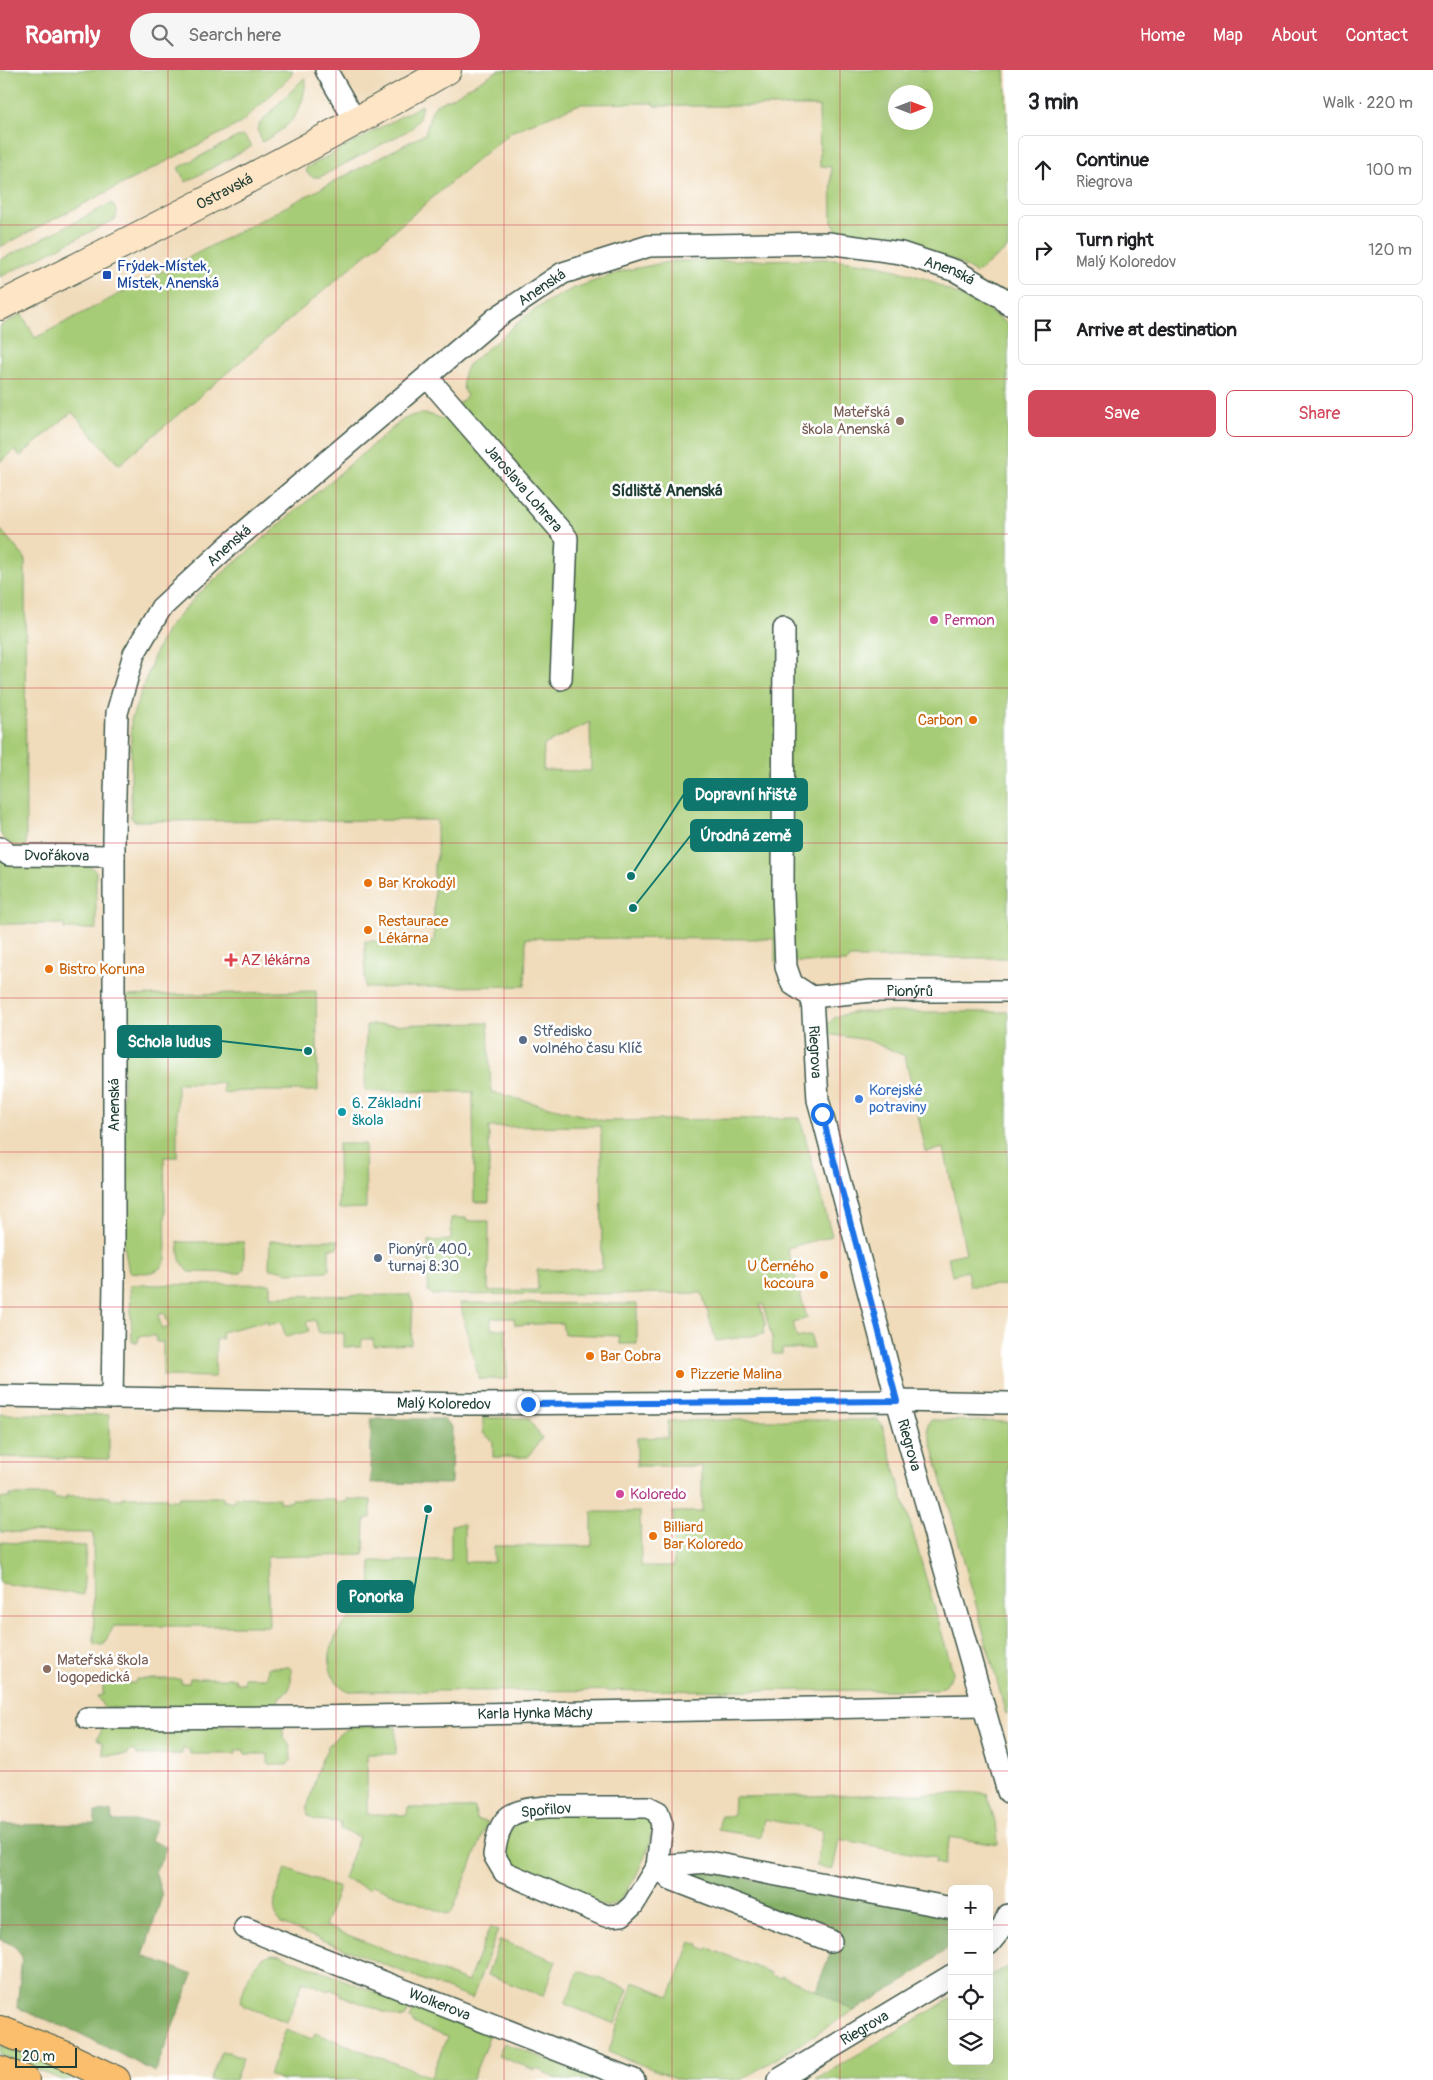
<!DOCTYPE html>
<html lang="en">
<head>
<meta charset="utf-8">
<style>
  body { margin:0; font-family:Pangolin,sans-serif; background:#f6f6f6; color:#202124 }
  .controls { position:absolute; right:15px; bottom:15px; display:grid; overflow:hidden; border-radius:8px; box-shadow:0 5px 20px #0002 }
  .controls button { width:45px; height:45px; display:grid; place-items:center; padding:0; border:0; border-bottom:1px solid #e0e0e0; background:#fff; color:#202124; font:25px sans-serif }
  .compass { position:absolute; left:888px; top:15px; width:45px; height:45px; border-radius:50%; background:#fff; box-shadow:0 5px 20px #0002; rotate:90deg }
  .scale { position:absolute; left:15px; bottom:12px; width:62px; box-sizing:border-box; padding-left:5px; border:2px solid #1f3d34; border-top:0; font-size:14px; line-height:18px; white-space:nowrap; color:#1f3d34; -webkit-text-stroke:4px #fff; paint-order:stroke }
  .stop { position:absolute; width:15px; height:15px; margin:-11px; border:4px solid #1a73e8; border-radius:50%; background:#fff }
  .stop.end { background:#1a73e8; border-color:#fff; box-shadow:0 1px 5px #0008 }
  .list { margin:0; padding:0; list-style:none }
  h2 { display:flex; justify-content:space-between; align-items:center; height:65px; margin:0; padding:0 20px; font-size:21px }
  h2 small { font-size:16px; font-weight:400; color:#757577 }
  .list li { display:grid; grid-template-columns:32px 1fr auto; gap:15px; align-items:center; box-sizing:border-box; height:70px; margin:0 10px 10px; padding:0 10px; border:1px solid #e0e0e0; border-radius:8px }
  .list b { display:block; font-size:19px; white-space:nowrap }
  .list p { margin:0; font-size:16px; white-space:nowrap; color:#757577 }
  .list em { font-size:16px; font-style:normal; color:#757577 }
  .actions { display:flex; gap:10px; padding:15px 20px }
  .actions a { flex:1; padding:11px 0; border:1px solid #d1495b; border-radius:8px; text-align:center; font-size:18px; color:#d1495b }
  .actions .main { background:#d1495b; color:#fff }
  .icon { flex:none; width:28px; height:28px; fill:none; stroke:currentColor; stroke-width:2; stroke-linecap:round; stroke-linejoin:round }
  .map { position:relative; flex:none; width:1008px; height:2010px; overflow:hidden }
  header { display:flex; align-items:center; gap:30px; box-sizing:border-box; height:70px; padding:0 25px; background:#d1495b; color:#fff }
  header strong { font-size:24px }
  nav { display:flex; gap:28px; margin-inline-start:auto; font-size:18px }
  .search { width:350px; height:45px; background:#f6f6f6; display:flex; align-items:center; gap:12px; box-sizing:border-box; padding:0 18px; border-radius:28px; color:#757577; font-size:19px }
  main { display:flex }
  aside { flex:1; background:#fff }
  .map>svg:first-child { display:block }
</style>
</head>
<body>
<header>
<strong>Roamly</strong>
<div class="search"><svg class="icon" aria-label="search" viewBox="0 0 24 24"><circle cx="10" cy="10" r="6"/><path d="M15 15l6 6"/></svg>Search here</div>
<nav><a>Home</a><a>Map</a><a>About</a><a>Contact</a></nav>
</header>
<main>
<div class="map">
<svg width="1008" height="2010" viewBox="0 0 1008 2010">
  <rect width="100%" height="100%" fill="#fff"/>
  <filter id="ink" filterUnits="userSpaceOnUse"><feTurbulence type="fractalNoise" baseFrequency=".02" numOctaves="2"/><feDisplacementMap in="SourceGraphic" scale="10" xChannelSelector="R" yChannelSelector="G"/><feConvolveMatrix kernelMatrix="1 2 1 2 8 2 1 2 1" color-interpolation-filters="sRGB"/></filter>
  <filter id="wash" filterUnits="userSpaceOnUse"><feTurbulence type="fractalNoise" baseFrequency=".0096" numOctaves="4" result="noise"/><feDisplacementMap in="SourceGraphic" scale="20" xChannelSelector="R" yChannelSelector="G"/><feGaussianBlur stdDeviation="1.12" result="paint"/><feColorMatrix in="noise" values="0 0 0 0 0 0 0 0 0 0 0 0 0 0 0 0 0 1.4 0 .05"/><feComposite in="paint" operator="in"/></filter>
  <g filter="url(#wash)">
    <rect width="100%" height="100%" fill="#f0dbba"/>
    <!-- green -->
    <g fill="#a7cc77" stroke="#638456" fill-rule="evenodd">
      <polygon points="0,0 293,0 289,8 241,53 0,177"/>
      <path d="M499,0H1005L1008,74V178L976,203L957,192L909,174L838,161L832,152L831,97L820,96L819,36H654L653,33L580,34L508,63V65L484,84L120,394L117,393L72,342L20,386L15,380L0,392V256L22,244L35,268L425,64L432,40L437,34L449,29ZM896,22H926V52H896Z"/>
      <path d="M306,8C303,43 293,55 262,72L257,59L260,53L303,9Z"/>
      <polygon points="422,35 419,49 411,59 320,107 313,107 307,103 306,98"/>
      <polygon points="244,66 252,76 186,112 178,98 237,67"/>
      <polygon points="112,133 117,141 116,149 0,207 0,190"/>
      <path d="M834,189L879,195L926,209L983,237L1008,254V888H849L847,892H775V869L526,868L525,916L365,918V871H434V795L437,787V750L135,751L131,748V650L156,581L167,559L196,526L401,351C415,342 428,342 442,349L467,326C460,315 462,306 468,295L526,246L548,231L572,219L623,201L673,191ZM590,652L591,701L543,700L544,675Z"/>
      <path d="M0,459L25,488L26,778C15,778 6,773 0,763Z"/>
      <polygon points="0,790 86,793 96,801 96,859 64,859 64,854 0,854"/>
      <path d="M316,921L318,1021H244L223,1023V1013H177V1087H164L166,1189C160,1206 143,1203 129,1202L123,1170V926Z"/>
      <polygon points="855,942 1008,942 1008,1215 970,1216 967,1201 952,1205 948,1187 966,1183 944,1078 926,1082 905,986 868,970 827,964 827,956 835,947"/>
      <polygon points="488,953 491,1022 604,1051 800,1048 832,1166 787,1178 807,1248 793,1253 797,1268 811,1265 813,1279 782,1279 782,1284 773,1284 772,1268 763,1234 760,1235 765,1254 764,1264 716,1271 702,1223 433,1225 428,1221 428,1171 451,1170 451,1148 466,1148 466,1151 489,1151 488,1221 538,1220 537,1200 602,1199 601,1056 489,1057 489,1132 474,1132 473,1022 365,1021 366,955"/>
      <polygon points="338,1074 365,1074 366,1138 339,1139"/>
      <polygon points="338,1170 338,1178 329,1178 329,1199 327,1201 288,1203 282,1200 269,1199 270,1171"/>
      <polygon points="178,1172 244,1172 244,1199 241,1203 189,1202 180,1190"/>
      <path d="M270,1214V1226L410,1225L413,1234L411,1274L374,1276L373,1269H362L361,1277H344V1263H319L315,1250L306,1252L309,1261L286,1267L281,1252L268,1255L267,1251L221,1262L222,1269H216L215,1307L163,1306V1272H156V1266H139L138,1272H132L130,1215ZM165,1243L169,1257L162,1259L158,1245Z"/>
      <polygon points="460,1233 637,1234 637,1274 620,1274 619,1266 564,1264 562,1253 515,1255 514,1248 491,1248 491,1259 506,1259 507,1309 479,1309"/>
      <polygon points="0,1344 109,1345 109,1389 0,1387"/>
      <polygon points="483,1348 528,1348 542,1368 528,1387 493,1387 493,1371 483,1363"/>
      <path d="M733,1350H878L882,1355L953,1602L945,1616L936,1620L348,1621C321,1606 327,1575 344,1554C351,1545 362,1538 370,1530L371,1491H451V1455L464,1454V1492H494V1476H592V1442H640L641,1496H674L673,1442H702V1396H637V1368L668,1367V1351Z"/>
      <polygon points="932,1350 1008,1352 1008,1643 1006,1644 928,1360 928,1353"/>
      <polygon points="10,1425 54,1425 54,1429 66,1429 66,1426 110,1426 110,1429 122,1429 122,1427 166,1427 167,1430 178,1430 179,1427 223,1427 223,1431 234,1431 235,1427 279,1428 279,1432 291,1432 291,1429 335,1429 335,1432 347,1432 347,1429 371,1430 371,1448 365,1448 364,1485 267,1487 269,1556 114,1556 103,1575 94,1574 93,1463 0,1462 0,1428 10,1428"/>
      <polygon points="0,1472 86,1476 83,1525 0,1513"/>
      <path d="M268,1597H289L291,1599C291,1612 293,1621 279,1627L278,1636L270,1638H104L97,1626L103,1625V1609H127V1613H135L136,1609H181V1613H189L190,1608H235L236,1613H244V1608H267Z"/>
      <polygon points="104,1656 278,1656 283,1659 283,1667 290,1675 291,1690 287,1695 268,1695 268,1684 245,1684 244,1680 236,1680 236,1684 190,1684 190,1680 182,1679 182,1684 137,1685 136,1681 128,1681 127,1685 104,1685 102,1672 97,1669"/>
      <path d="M356,1656L396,1657V1684H367V1744L407,1745L408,1738H475L476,1750L488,1752L452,1842L449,1845L372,1815L370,1819L343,1808L359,1767L340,1759L341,1752L314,1750L308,1745L307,1738C317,1708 321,1665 356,1656Z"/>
      <polygon points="987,1723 997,1760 998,1775 950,1767 944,1795 935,1793 936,1788 839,1769 833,1799 816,1796 823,1760 764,1749 761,1767 718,1760 721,1746 733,1746 734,1727"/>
      <polygon points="638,1740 652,1751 649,1777 634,1810 618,1832 607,1837 517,1803 505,1788 504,1773 519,1745"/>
      <path d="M286,1798L339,1818L325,1856L468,1912L490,1857L498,1860L472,1929L281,1854C267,1836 279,1817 286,1798Z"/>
      <polygon points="500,1870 556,1891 543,1926 487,1905"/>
      <polygon points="691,1872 699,1875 698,1877 707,1881 708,1878 771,1903 770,1905 780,1908 781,1906 816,1920 854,1941 741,2010 681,2010 608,1982 634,1912 670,1926"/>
      <path d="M272,1884L281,1885L410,1936L405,1948L402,1947V1949L340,1925L341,1923L330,1919L329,1921L303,1911L287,1952L244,1936L240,1931C247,1912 250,1890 272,1884Z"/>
      <polygon points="1008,1897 1008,2010 815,2010 952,1928 952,1991 989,1991 989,1906"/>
      <polygon points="579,1901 628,1919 615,1954 565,1934"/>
      <polygon points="414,1936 490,1965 472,2010 282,2010 269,2005 286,1959 312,1969 315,1963 431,2007 447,1967 413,1953 413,1951 409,1949"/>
      <polygon points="504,1973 600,2010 561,2010 543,2003 543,2001 536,1998 535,2000 498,1986"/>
      <polygon points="0,1975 59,1998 83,2010 62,2010 0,1985"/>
      <polygon points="221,1982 229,1982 243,1988 235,2010 210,2010"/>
    </g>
    <!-- forest -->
    <g fill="#85b068" stroke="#52764e">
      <polygon points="371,1349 443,1349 452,1357 451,1414 371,1413"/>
      <polygon points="111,1741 112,1751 157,1751 150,1770 166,1777 162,1789 155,1801 162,1826 143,1886 193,1905 155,2002 77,1962 17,1938 22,1887 15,1876 0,1869 0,1755 95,1754 95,1742"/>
      <polygon points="699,1800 952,1844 952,1875 909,1908 854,1941 816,1920 832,1879 690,1805"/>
    </g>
  </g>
  <g filter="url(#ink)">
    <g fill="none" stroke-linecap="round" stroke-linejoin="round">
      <defs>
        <g id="street">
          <polyline points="326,0 356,52"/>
          <path id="s1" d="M428,308L567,468L561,609"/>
          <path id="s2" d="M784,559L783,823L786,897L792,914L812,927L818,1030L822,1044L897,1331L1008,1722"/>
          <path id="s3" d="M0,778L9,785L114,786"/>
          <path id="s4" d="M812,927L871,921H1008"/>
          <path id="s5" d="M0,1326L470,1334L897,1331L1008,1333"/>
          <path id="s6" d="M112,1328L114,1211V766L117,643L134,584L161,538L229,475L496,248L563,203L649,176L828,173L901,183L956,201L1001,227L1008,234"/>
          <path id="s7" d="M87,1648L312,1647L982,1635"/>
          <path d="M546,1737H648L658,1742L662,1755L657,1796L633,1835L622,1845L606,1846L504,1802L494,1785C500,1745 508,1741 546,1737Z"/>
          <path id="s8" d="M245,1858L634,2010"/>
          <polyline points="831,1871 671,1809 657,1796 708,1792 952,1838"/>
          <polyline points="989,1874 1002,1858 1008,1845"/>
          <path id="s9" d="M778,2010L952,1905"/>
        </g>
        <g id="secondary">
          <path id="s10" d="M0,236C151,160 301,84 447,0"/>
        </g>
        <g id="primary">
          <polyline points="0,1960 64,1985 116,2010"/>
          <polyline points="0,2000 25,2010"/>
        </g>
      </defs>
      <!-- street casing -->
      <use href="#street" stroke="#3e5548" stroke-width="24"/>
      <!-- secondary casing -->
      <use href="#secondary" stroke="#3e5548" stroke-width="30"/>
      <!-- primary casing -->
      <use href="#primary" stroke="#3e5548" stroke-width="30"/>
      <!-- street -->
      <use href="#street" stroke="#fff" stroke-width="21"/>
      <!-- secondary -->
      <use href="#secondary" stroke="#fde5c5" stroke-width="28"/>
      <!-- primary -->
      <use href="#primary" stroke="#fabe6d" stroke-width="28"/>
    </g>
  </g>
  <g fill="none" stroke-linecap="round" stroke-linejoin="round" filter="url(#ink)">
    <!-- route -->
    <polyline stroke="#1a73e8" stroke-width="6" points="528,1334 897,1331 822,1044"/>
  </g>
  <!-- grid -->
  <path fill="none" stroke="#d1495b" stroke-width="1" stroke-opacity="0.55" d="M168,0V2010M336,0V2010M504,0V2010M672,0V2010M840,0V2010M0,155H1008M0,309H1008M0,464H1008M0,618H1008M0,773H1008M0,928H1008M0,1082H1008M0,1237H1008M0,1392H1008M0,1546H1008M0,1701H1008M0,1855H952M989,1855H1008"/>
  <!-- markers -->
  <rect fill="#1a4fb4" stroke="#fff" stroke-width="2" x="102" y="200" width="10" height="10" rx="2.5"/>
  <g fill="#8d6e63" stroke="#fff" stroke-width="2">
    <circle cx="900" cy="351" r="5"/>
    <circle cx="47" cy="1599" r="5"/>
  </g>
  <g fill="#d1479c" stroke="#fff" stroke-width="2">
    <circle cx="934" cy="550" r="5"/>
    <circle cx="620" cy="1424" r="5"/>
  </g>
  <g fill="#e8710a" stroke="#fff" stroke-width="2">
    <circle cx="973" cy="650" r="5"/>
    <circle cx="368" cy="813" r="5"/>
    <circle cx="368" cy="860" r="5"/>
    <circle cx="49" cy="899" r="5"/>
    <circle cx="824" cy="1205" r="5"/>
    <circle cx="590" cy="1286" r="5"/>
    <circle cx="680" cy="1304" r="5"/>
    <circle cx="653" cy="1466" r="5"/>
  </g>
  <path fill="#e0444e" stroke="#fff" stroke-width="2" d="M228.5 882.5h5v5h5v5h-5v5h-5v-5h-5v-5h5z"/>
  <g fill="#5c6f8a" stroke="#fff" stroke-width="2">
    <circle cx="523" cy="970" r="5"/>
    <circle cx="378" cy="1188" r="5"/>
  </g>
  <circle fill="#3f7fe0" stroke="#fff" stroke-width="2" cx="859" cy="1029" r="5"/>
  <circle fill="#0f9aa8" stroke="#fff" stroke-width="2" cx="342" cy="1042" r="5"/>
  <g text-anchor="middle" stroke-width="5" stroke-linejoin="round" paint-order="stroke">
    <!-- street labels -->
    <g font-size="15" fill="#1f3d34" stroke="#fff">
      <text dy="5" stroke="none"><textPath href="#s10" startOffset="252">Ostravská</textPath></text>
      <text dy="5" stroke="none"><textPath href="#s6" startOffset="1718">Anenská</textPath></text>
      <text dy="5" stroke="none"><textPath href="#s6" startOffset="1298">Anenská</textPath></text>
      <text dy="5" stroke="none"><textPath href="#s1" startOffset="146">Jaroslava Lohrera</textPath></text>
      <text dy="5" stroke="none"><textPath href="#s6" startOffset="892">Anenská</textPath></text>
      <text dy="5" stroke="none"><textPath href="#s3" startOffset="59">Dvořákova</textPath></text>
      <text dy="5" stroke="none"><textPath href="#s4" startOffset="98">Pionýrů</textPath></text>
      <text dy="5" stroke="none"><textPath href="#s2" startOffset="435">Riegrova</textPath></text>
      <text transform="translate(114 1035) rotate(-90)" y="5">Anenská</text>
      <text dy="5" stroke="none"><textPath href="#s5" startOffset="444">Malý Koloredov</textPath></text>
      <text dy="5" stroke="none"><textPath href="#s2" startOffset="840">Riegrova</textPath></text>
      <text dy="5" stroke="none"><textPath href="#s7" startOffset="448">Karla Hynka Máchy</textPath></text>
      <text transform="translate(546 1740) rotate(-5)" y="5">Spořilov</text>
      <text dy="5" stroke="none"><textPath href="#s8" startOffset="209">Wolkerova</textPath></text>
      <text dy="5" stroke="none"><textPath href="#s9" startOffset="101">Riegrova</textPath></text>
    </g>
    <!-- transit labels -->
    <g font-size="15" fill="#164399" stroke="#fff" text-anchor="start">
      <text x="117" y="201">Frýdek-Místek,<tspan x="117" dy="17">Místek, Anenská</tspan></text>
    </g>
    <!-- education labels -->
    <g font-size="15" fill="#785e54" stroke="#fff" text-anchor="end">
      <text x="890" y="347">Mateřská<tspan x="890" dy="17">škola Anenská</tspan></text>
      <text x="57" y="1595" text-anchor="start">Mateřská škola<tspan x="57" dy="17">logopedická</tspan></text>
    </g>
    <!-- hotel labels -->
    <g font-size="15" fill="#b23c85" stroke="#fff" text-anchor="start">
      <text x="944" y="555">Permon</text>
      <text x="630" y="1429">Koloredo</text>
    </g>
    <!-- food labels -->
    <g font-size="15" fill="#c56008" stroke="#fff" text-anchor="start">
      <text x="963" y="655" text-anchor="end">Carbon</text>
      <text x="378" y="818">Bar Krokodýl</text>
      <text x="378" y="856">Restaurace<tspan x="378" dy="17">Lékárna</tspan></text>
      <text x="59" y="904">Bistro Koruna</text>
      <text x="814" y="1201" text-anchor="end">U Černého<tspan x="814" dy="17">kocoura</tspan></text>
      <text x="600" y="1291">Bar Cobra</text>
      <text x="690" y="1309">Pizzerie Malina</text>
      <text x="663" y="1462">Billiard<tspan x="663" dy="17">Bar Koloredo</tspan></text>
    </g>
    <!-- health labels -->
    <g font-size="15" fill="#be3a42" stroke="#fff" text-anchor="start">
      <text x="241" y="895">AZ lékárna</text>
    </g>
    <!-- service labels -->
    <g font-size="15" fill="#4e5e75" stroke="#fff" text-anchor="start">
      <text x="533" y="966">Středisko<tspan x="533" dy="17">volného času Klíč</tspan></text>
      <text x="388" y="1184">Pionýrů 400,<tspan x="388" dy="17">turnaj 8:30</tspan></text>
    </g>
    <!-- shop labels -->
    <g font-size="15" fill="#366cbe" stroke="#fff" text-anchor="start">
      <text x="869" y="1025">Korejské<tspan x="869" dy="17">potraviny</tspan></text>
    </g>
    <!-- culture labels -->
    <g font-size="15" fill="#0d838f" stroke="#fff" text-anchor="start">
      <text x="352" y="1038">6. Základní<tspan x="352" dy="17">škola</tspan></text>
    </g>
    <!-- neighbourhood labels -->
    <g font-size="16" font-weight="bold" fill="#1f3d34" stroke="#fff">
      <text x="667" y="426">Sídliště Anenská</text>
    </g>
  </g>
  <!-- callouts -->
  <path fill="none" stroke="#0f766e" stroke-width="2" d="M631 806L684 724M633 838L691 765M308 981L221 971M428 1439L413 1527"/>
  <g fill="#0f766e" stroke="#fff" stroke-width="2">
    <circle cx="631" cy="806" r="5"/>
    <circle cx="633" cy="838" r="5"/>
    <circle cx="308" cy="981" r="5"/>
    <circle cx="428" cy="1439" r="5"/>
  </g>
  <g fill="#0f766e" stroke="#0f766e" stroke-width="2">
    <rect x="684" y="709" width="123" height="31" rx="5"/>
    <rect x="691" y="750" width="111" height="31" rx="5"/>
    <rect x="118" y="956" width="103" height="31" rx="5"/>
    <rect x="338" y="1511" width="75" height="31" rx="5"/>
  </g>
  <g font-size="16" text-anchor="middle" font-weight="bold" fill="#fff">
    <text x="746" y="730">Dopravní hřiště</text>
    <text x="746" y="771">Úrodná země</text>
    <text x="169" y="977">Schola ludus</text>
    <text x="376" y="1532">Ponorka</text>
  </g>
</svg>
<div class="controls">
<button>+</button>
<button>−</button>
<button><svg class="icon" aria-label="locate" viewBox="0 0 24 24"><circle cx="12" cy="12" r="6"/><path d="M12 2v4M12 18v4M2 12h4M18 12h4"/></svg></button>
<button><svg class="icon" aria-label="layers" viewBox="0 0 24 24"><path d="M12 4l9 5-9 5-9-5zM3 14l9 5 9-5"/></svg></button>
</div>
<svg class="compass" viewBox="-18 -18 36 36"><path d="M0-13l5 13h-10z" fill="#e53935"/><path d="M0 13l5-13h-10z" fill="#757577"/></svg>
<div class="scale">20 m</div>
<div class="stop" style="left:822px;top:1044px"></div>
<div class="stop end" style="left:528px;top:1334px"></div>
</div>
<aside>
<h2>3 min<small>Walk · 220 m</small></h2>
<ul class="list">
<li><svg class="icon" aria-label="ahead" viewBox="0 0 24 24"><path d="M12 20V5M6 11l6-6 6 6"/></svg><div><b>Continue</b><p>Riegrova</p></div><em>100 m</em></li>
<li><svg class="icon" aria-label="right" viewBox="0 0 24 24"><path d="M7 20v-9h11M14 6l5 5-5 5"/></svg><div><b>Turn right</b><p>Malý Koloredov</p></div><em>120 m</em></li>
<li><svg class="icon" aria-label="arrive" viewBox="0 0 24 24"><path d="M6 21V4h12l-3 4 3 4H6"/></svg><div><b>Arrive at destination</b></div></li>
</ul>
<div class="actions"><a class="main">Save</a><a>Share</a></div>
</aside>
</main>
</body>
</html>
